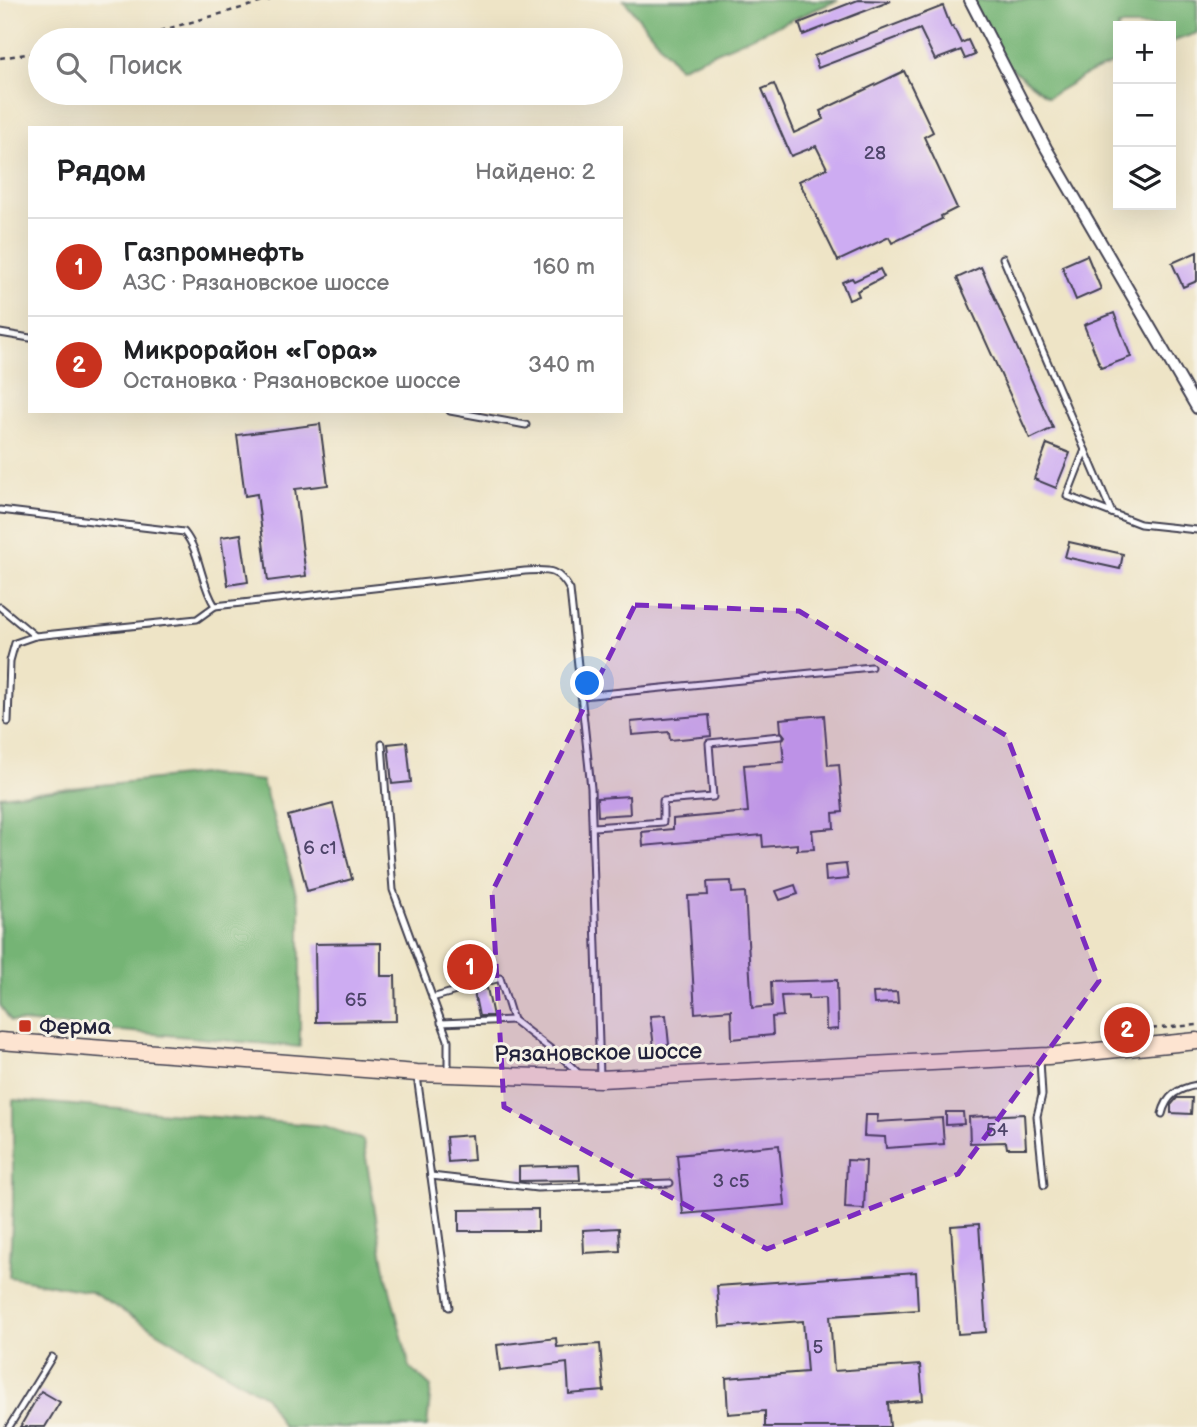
<!DOCTYPE html>
<html lang="ru">
<head>
<meta charset="utf-8">
<style>
  body { margin:0; font-family:"Balsamiq Sans",sans-serif; background:#f2f2f2; color:#202124 }
  .controls { position:absolute; right:21px; top:21px; display:grid; overflow:hidden; border-radius:0px; box-shadow:0 7px 28px #0002 }
  .controls button { width:63px; height:63px; display:grid; place-items:center; padding:0; border:0; border-bottom:2px solid #e0e0e0; background:#fff; color:#202124; font:35px sans-serif }
  .you { position:absolute; left:588px; top:684px; width:24px; height:24px; margin:-18px; border:5px solid #fff; border-radius:50%; background:#1a73e8; box-shadow:0 0 0 10px #1a73e833 }
  .badge { display:grid; place-items:center; width:46px; height:46px; border-radius:50%; background:#c8321e; color:#fff; font-size:23px; font-weight:700 }
  .pin { position:absolute; translate:-50% -50%; border:4px solid #fff; box-shadow:0 2px 7px #0006 }
  .list { margin:0; padding:0; list-style:none }
  h2 { display:flex; justify-content:space-between; align-items:center; height:91px; margin:0; padding:0 28px; font-size:30px }
  h2 small { font-size:23px; font-weight:400; color:#757577 }
  .list li { display:grid; grid-template-columns:46px 1fr auto; gap:21px; align-items:center; box-sizing:border-box; height:98px; padding:0 28px; border-top:2px solid #e0e0e0 }
  .list b { display:block; font-size:26px; white-space:nowrap }
  .list p { margin:0; font-size:23px; white-space:nowrap; color:#757577 }
  .list em { font-size:23px; font-style:normal; color:#757577 }
  .icon { flex:none; width:38px; height:38px; fill:none; stroke:currentColor; stroke-width:2; stroke-linecap:round; stroke-linejoin:round }
  .map { position:relative; flex:none; width:1197px; height:1427px; overflow:hidden }
  .search { position:absolute; background:#fff; box-shadow:0 7px 28px #0002; left:28px; top:28px; width:595px; height:77px; display:flex; align-items:center; gap:18px; box-sizing:border-box; padding:0 24px; border-radius:38px; color:#757577; font-size:26px }
  .panel { position:absolute; background:#fff; box-shadow:0 7px 28px #0002; left:28px; top:126px; width:595px; height:287px; border-radius:0px }
  .map>svg:first-child { display:block }
</style>
</head>
<body>
<div class="map">
<svg width="1197" height="1427" viewBox="0 0 1197 1427">
  <rect width="100%" height="100%" fill="#f7f3e8"/>
  <filter id="ink" filterUnits="userSpaceOnUse"><feTurbulence type="fractalNoise" baseFrequency=".0143" numOctaves="2"/><feDisplacementMap in="SourceGraphic" scale="14" xChannelSelector="R" yChannelSelector="G"/><feConvolveMatrix kernelMatrix="1 2 1 2 8 2 1 2 1" color-interpolation-filters="sRGB"/></filter>
  <filter id="wash" filterUnits="userSpaceOnUse"><feTurbulence type="fractalNoise" baseFrequency=".00686" numOctaves="4" result="noise"/><feDisplacementMap in="SourceGraphic" scale="28" xChannelSelector="R" yChannelSelector="G"/><feGaussianBlur stdDeviation="1.57" result="paint"/><feColorMatrix in="noise" values="0 0 0 0 0 0 0 0 0 0 0 0 0 0 0 0 0 1.4 0 .05"/><feComposite in="paint" operator="in"/></filter>
  <g filter="url(#wash)">
    <rect width="100%" height="100%" fill="#eee4c6"/>
    <!-- forest -->
    <g fill="#74b475" stroke="#4b6b58" stroke-width="2">
      <polygon points="624,0 838,0 679,68"/>
      <polygon points="969,0 1197,0 1197,33 1171,42 1171,26 1118,26 1118,62 1091,72 1048,97 1002,61"/>
      <polygon points="201,774 262,781 300,907 300,1047 11,1021 0,1005 0,796"/>
      <polygon points="13,1100 324,1126 363,1140 385,1270 410,1368 431,1387 427,1427 283,1427 266,1397 91,1292 9,1277 13,1206"/>
    </g>
    <g id="blocks">
      <!-- building -->
      <g fill="#cdacf2">
        <polygon points="858,0 891,1 803,35 799,23"/>
        <polygon points="943,6 951,27 953,26 961,43 968,40 975,55 965,59 961,50 935,60 920,29 818,68 814,56"/>
        <polygon points="904,71 933,132 924,137 957,208 941,216 942,219 892,243 889,237 838,261 799,181 827,168 816,146 791,156 762,89 774,84 794,133 824,119 820,111"/>
        <polygon points="1197,252 1197,281 1183,287 1172,263"/>
        <polygon points="1087,255 1101,289 1076,300 1062,266"/>
        <polygon points="981,267 1053,428 1030,439 957,278"/>
        <polygon points="880,269 884,277 857,291 859,296 849,300 842,282 852,278 854,281"/>
        <polygon points="1114,313 1131,357 1101,368 1084,325"/>
        <polygon points="320,424 328,485 295,489 306,576 268,581 257,494 245,496 237,435"/>
        <polygon points="1047,444 1070,453 1056,488 1034,479"/>
        <polygon points="241,534 248,582 228,585 221,537"/>
        <polygon points="1069,542 1123,554 1120,569 1065,557"/>
        <polygon points="709,715 711,736 670,740 669,732 632,735 631,722"/>
        <polygon points="824,715 828,765 839,764 843,812 833,813 834,828 812,830 814,849 797,850 797,844 763,847 762,835 643,846 642,832 673,829 673,819 748,812 744,765 784,762 782,741 785,736 781,731 780,719"/>
        <polygon points="407,742 411,782 392,784 388,744"/>
        <polygon points="629,796 630,814 598,816 597,798"/>
        <polygon points="333,804 352,879 307,891 288,816"/>
        <polygon points="846,864 848,879 826,881 825,866"/>
        <polygon points="731,881 732,893 745,892 752,1008 772,1006 771,982 837,980 838,1029 826,1030 825,998 808,999 808,995 781,996 783,1016 772,1017 773,1035 732,1039 731,1010 695,1013 688,896 708,895 707,882"/>
        <polygon points="795,885 798,894 780,900 776,891"/>
        <polygon points="381,943 381,976 395,976 396,1021 316,1022 315,944"/>
        <polygon points="482,954 485,967 464,973 461,960"/>
        <polygon points="487,988 493,1016 479,1016 474,992"/>
        <polygon points="897,992 898,1003 874,1004 873,993"/>
        <polygon points="666,1015 669,1045 654,1047 650,1016"/>
        <polygon points="1177,1098 1192,1098 1191,1114 1171,1113 1171,1105"/>
        <polygon points="946,1112 963,1112 964,1124 946,1125"/>
        <polygon points="1024,1114 1026,1148 1007,1148 1006,1142 970,1143 969,1117"/>
        <polygon points="865,1115 878,1115 877,1122 942,1118 944,1144 886,1148 885,1137 864,1136"/>
        <polygon points="472,1135 474,1160 448,1162 446,1137"/>
        <polygon points="779,1145 785,1205 683,1214 677,1155"/>
        <polygon points="847,1160 866,1161 864,1209 845,1208"/>
        <polygon points="579,1165 580,1180 519,1181 519,1167"/>
        <polygon points="538,1209 538,1231 459,1231 459,1210"/>
        <polygon points="979,1224 986,1332 958,1334 951,1226"/>
        <polygon points="619,1228 620,1251 584,1253 583,1230"/>
        <polygon points="916,1272 918,1310 830,1316 834,1371 920,1365 923,1400 888,1403 890,1427 765,1427 765,1411 728,1414 726,1378 807,1372 803,1321 720,1327 717,1286"/>
        <polygon points="556,1338 557,1347 600,1344 604,1391 569,1394 567,1363 500,1371 497,1345"/>
        <polygon points="41,1391 60,1402 45,1427 20,1427"/>
      </g>
    </g>
  </g>
  <g filter="url(#ink)">
    <use href="#blocks" fill-opacity="0" stroke="#413f50" stroke-width="2"/>
    <g fill="none" stroke-linecap="round" stroke-linejoin="round">
      <defs>
        <g id="lane">
          <polyline points="1003,258 1112,513"/>
          <polyline points="0,333 30,338"/>
          <polyline points="450,411 526,425"/>
          <polyline points="1085,450 1067,496 1140,524 1197,530"/>
          <path d="M0,510L184,532C201,553 200,583 215,606L525,571C549,570 558,568 570,590L591,788L600,1076"/>
          <polyline points="0,607 35,636"/>
          <polyline points="582,696 871,667"/>
          <polyline points="8,722 10,661 15,643 35,636 197,619 215,606"/>
          <polyline points="382,744 393,890 448,1040 448,1070"/>
          <polyline points="594,827 663,822 663,801 713,797 709,743 780,736"/>
          <polyline points="432,998 500,978 513,1020 565,1060 579,1074"/>
          <polyline points="441,1023 513,1020"/>
          <polyline points="1040,1060 1042,1095 1037,1116 1044,1185"/>
          <polyline points="417,1076 449,1307"/>
          <path d="M1162,1114C1167,1095 1177,1089 1197,1085"/>
          <polyline points="431,1176 537,1188 670,1183"/>
          <polyline points="9,1427 52,1357"/>
        </g>
        <polyline id="street" points="970,0 1046,148 1197,408"/>
        <polyline id="secondary" points="0,1041 417,1073 600,1079 1048,1056 1197,1041"/>
      </defs>
      <!-- lane casing -->
      <use href="#lane" stroke="#413f50" stroke-width="9"/>
      <!-- street casing -->
      <use href="#street" stroke="#413f50" stroke-width="14"/>
      <!-- secondary casing -->
      <use href="#secondary" stroke="#413f50" stroke-width="19"/>
      <!-- path -->
      <g stroke="#413f50" stroke-width="2.5" stroke-dasharray="5 5" stroke-linecap="butt">
        <polyline points="111,40 145,35 270,0"/>
        <polyline points="0,58 40,52"/>
        <polyline points="1122,1031 1197,1025"/>
      </g>
      <!-- lane -->
      <use href="#lane" stroke="#fff" stroke-width="5"/>
      <!-- street -->
      <use href="#street" stroke="#fff" stroke-width="10"/>
      <!-- secondary -->
      <use href="#secondary" stroke="#fde4d1" stroke-width="16"/>
    </g>
  </g>
  <!-- marked area -->
  <path fill="#7b2cbf" fill-opacity="0.2" stroke="#7b2cbf" stroke-width="5" stroke-dasharray="14 9" stroke-linejoin="round" d="M635,605L799,611L1007,736L1099,981L958,1174L767,1249L504,1107L492,892Z"/>
  <!-- markers -->
  <rect fill="#c8321e" stroke="#f7f3e8" stroke-width="2.5" x="18" y="1019" width="14" height="14" rx="3.5"/>
  <g text-anchor="middle" stroke-width="6" stroke-linejoin="round" paint-order="stroke">
    <!-- number labels -->
    <g font-size="19" fill="#4d4469">
      <text x="875" y="159">28</text>
      <text x="320" y="854">6 с1</text>
      <text x="356" y="1006">65</text>
      <text x="997" y="1136">54</text>
      <text x="731" y="1187">3 с5</text>
      <text x="818" y="1353">5</text>
    </g>
    <!-- poi labels -->
    <g font-size="23" fill="#22223b" stroke="#f7f3e8" text-anchor="start">
      <text x="39" y="1034">Ферма</text>
    </g>
    <!-- street labels -->
    <g font-size="23" fill="#22223b" stroke="#f7f3e8">
      <text transform="translate(598 1052) rotate(-1)" y="8">Рязановское шоссе</text>
    </g>
  </g>
</svg>
<div class="controls">
<button>+</button>
<button>−</button>
<button><svg class="icon" aria-label="layers" viewBox="0 0 24 24"><path d="M12 4l9 5-9 5-9-5zM3 14l9 5 9-5"/></svg></button>
</div>
<div class="you"></div>
<div class="pin badge" style="left:470px;top:967px">1</div>
<div class="pin badge" style="left:1127px;top:1030px">2</div>
<div class="search"><svg class="icon" aria-label="search" viewBox="0 0 24 24"><circle cx="10" cy="10" r="6"/><path d="M15 15l6 6"/></svg>Поиск</div>
<section class="panel">
<h2>Рядом<small>Найдено: 2</small></h2>
<ul class="list">
<li><span class="badge">1</span><div><b>Газпромнефть</b><p>АЗС · Рязановское шоссе</p></div><em>160 m</em></li>
<li><span class="badge">2</span><div><b>Микрорайон «Гора»</b><p>Остановка · Рязановское шоссе</p></div><em>340 m</em></li>
</ul>
</section>
</div>
</body>
</html>
